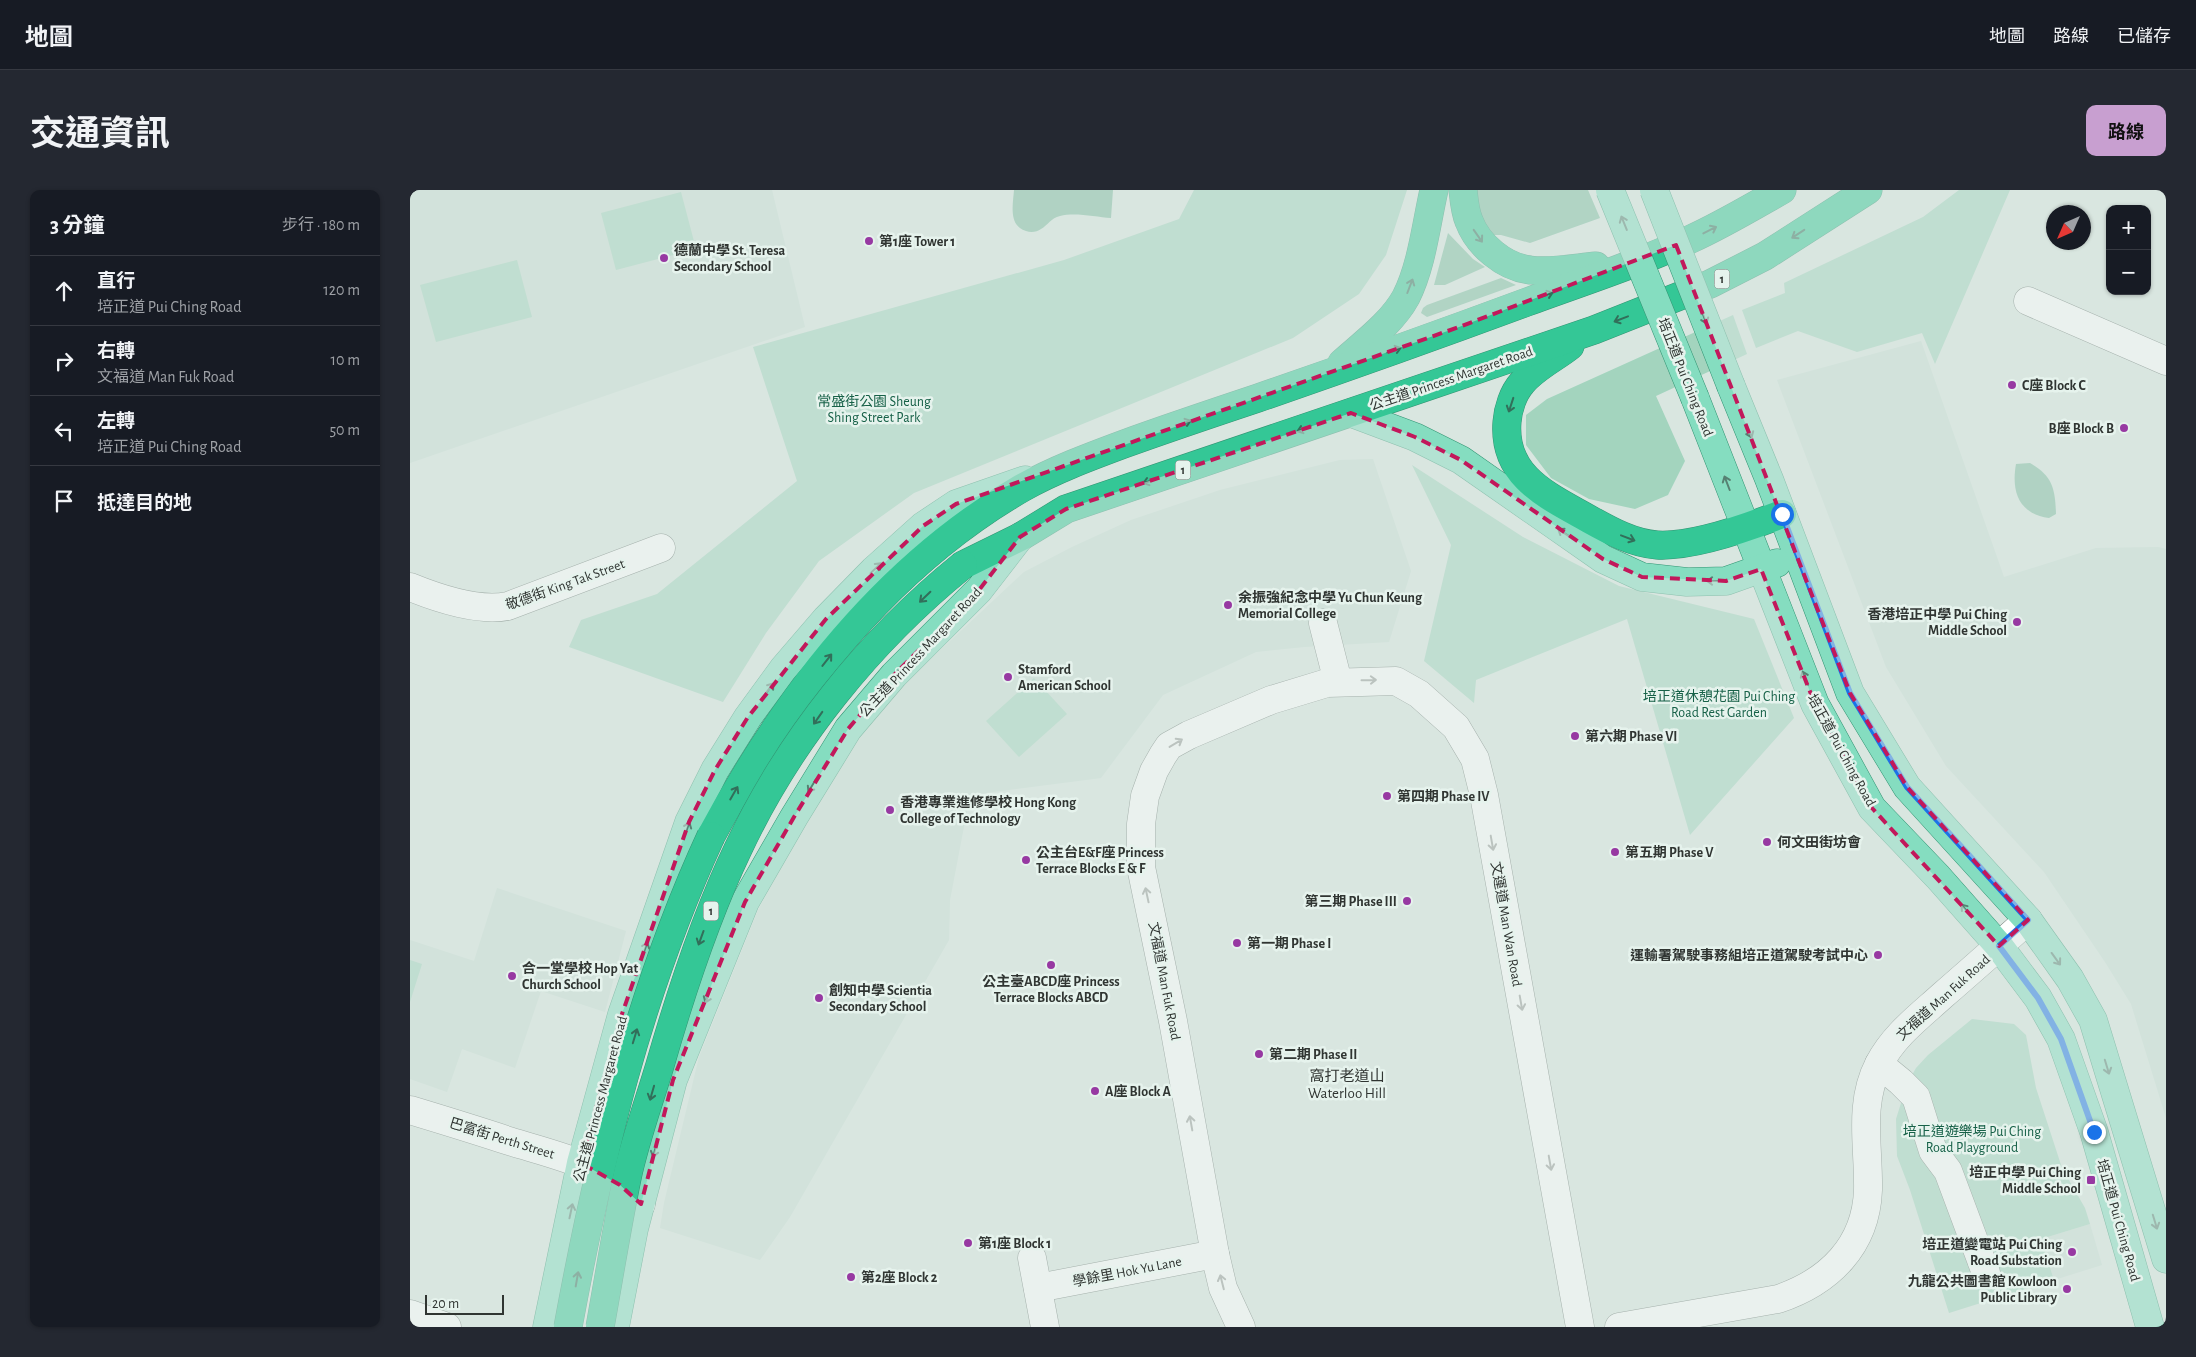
<!DOCTYPE html>
<html lang="zh-TW">
<head>
<meta charset="utf-8">
<style>
  body { margin:0; font-family:"Alegreya Sans","Noto Sans TC",sans-serif; background:#242831; color:#f1f3f6 }
  .controls { position:absolute; right:15px; top:15px; display:grid; overflow:hidden; border-radius:10px; box-shadow:0 1px 4px #0004 }
  .controls button { width:45px; height:45px; display:grid; place-items:center; padding:0; border:0; border-bottom:1px solid #363941; background:#171b24; color:#f1f3f6; font:25px sans-serif }
  .compass { position:absolute; left:1636px; top:15px; width:45px; height:45px; border-radius:50%; background:#171b24; box-shadow:0 1px 4px #0004; rotate:225deg }
  .scale { position:absolute; left:15px; bottom:12px; width:79px; box-sizing:border-box; padding-left:5px; border:2px solid #303532; border-top:0; font-size:14px; line-height:18px; white-space:nowrap; color:#303532; -webkit-text-stroke:4px #e6f3ed; paint-order:stroke }
  .stop { position:absolute; width:15px; height:15px; margin:-11px; border:4px solid #1a73e8; border-radius:50%; background:#fff }
  .stop.end { background:#1a73e8; border-color:#fff; box-shadow:0 1px 5px #0008 }
  .list { margin:0; padding:0; list-style:none }
  h2 { display:flex; justify-content:space-between; align-items:center; height:65px; margin:0; padding:0 20px; font-size:21px }
  h2 small { font-size:16px; font-weight:400; color:#9ea1a6 }
  .list li { display:grid; grid-template-columns:32px 1fr auto; gap:15px; align-items:center; box-sizing:border-box; height:70px; padding:0 20px; border-top:1px solid #363941 }
  .list b { display:block; font-size:19px; white-space:nowrap }
  .list p { margin:0; font-size:16px; white-space:nowrap; color:#9ea1a6 }
  .list em { font-size:16px; font-style:normal; color:#9ea1a6 }
  .icon { flex:none; width:28px; height:28px; fill:none; stroke:currentColor; stroke-width:2; stroke-linecap:round; stroke-linejoin:round }
  .map { position:relative; flex:none; width:1756px; height:1137px; overflow:hidden; border-radius:10px }
  header { display:flex; align-items:center; gap:30px; box-sizing:border-box; height:70px; padding:0 25px; background:#171b24; border-bottom:1px solid #363941 }
  header strong { font-size:24px }
  nav { display:flex; gap:28px; margin-inline-start:auto; font-size:18px }
  .intro { display:flex; align-items:center; justify-content:space-between; box-sizing:border-box; height:120px; padding:0 30px }
  h1 { margin:0; font-size:35px }
  .button { padding:12px 22px; border-radius:10px; background:#c89fd0; color:#111; font-size:18px; font-weight:700 }
  main { display:flex; gap:30px; padding:0 30px }
  aside { flex:1; background:#171b24; border-radius:10px; box-shadow:0 1px 4px #0004 }
  .map>svg:first-child { display:block }
</style>
</head>
<body>
<header>
<strong>地圖</strong>
<nav><a>地圖</a><a>路線</a><a>已儲存</a></nav>
</header>
<div class="intro"><h1>交通資訊</h1><a class="button">路線</a></div>
<main>
<aside>
<h2>3 分鐘<small>步行 · 180 m</small></h2>
<ul class="list">
<li><svg class="icon" aria-label="ahead" viewBox="0 0 24 24"><path d="M12 20V5M6 11l6-6 6 6"/></svg><div><b>直行</b><p>培正道 Pui Ching Road</p></div><em>120 m</em></li>
<li><svg class="icon" aria-label="right" viewBox="0 0 24 24"><path d="M7 20v-9h11M14 6l5 5-5 5"/></svg><div><b>右轉</b><p>文福道 Man Fuk Road</p></div><em>10 m</em></li>
<li><svg class="icon" aria-label="left" viewBox="0 0 24 24"><path d="M17 20v-9H6M10 6l-5 5 5 5"/></svg><div><b>左轉</b><p>培正道 Pui Ching Road</p></div><em>50 m</em></li>
<li><svg class="icon" aria-label="arrive" viewBox="0 0 24 24"><path d="M6 21V4h12l-3 4 3 4H6"/></svg><div><b>抵達目的地</b></div></li>
</ul>
</aside>
<div class="map">
<svg width="1756" height="1137" viewBox="0 0 1756 1137">
  <rect width="100%" height="100%" fill="#d9e6e0"/>
  <!-- built -->
  <g fill="#c9ded4">
    <polygon points="0,0 362,0 395,137 0,273"/>
    <polygon points="1511,151 1594,387 1686,358 1748,357 1756,359 1756,928 1721,814 1695,772 1634,682 1536,576 1476,477 1367,190"/>
    <polygon points="963,269 1001,381 979,452 894,457 846,462 753,505 691,588 560,605 540,710 539,750 380,1027 350,1070 250,1038 254,1013 289,867 348,720 394,635 447,547 480,512 478,509 614,382 662,357 721,330 810,300 930,270"/>
    <polygon points="87,698 216,741 195,822 131,801 105,878 52,859 37,902 0,889 0,750 64,771"/>
    <polygon points="1680,1034 1692,1075 1644,1090 1631,1049"/>
  </g>
  <!-- green -->
  <g fill="#a3d4be">
    <polygon points="784,0 997,0 976,65 949,104 883,148 504,303 409,371 356,443 313,512 159,457 171,430 247,404 387,291 343,157 654,70 769,29"/>
    <polygon points="1549,0 1600,0 1525,174 1512,143 1447,162 1388,141 1346,158 1332,120 1375,103 1374,93 1513,27"/>
    <polygon points="271,2 286,59 206,80 191,23"/>
    <polygon points="107,70 122,127 26,152 10,95"/>
    <polygon points="1323,125 1337,164 1246,206 1275,271 1258,305 1225,319 1179,309 1141,288 1116,255 1116,225 1137,209"/>
    <polygon points="1002,275 1113,347 1209,396 1344,429 1384,528 1280,645 1217,429 1066,490 1064,513 1014,471 1041,355"/>
    <polygon points="624,488 657,524 609,567 576,531"/>
    <polygon points="0,770 12,774 0,812"/>
    <polygon points="1562,829 1604,834 1616,845 1626,898 1652,978 1675,1018 1680,1034 1631,1049 1644,1090 1539,1123 1500,1000 1487,966 1486,929 1497,894 1506,878 1518,865"/>
  </g>
  <!-- forest -->
  <g fill="#81bea3">
    <polygon points="1067,0 1178,0 1190,28 1120,53 1091,45 1083,45 1067,26"/>
    <polygon points="1038,43 1063,69 1075,77 1035,95 1024,95"/>
    <polygon points="1091,88 1106,95 1017,127 1011,123 1013,118 1017,115"/>
  </g>
  <!-- water -->
  <g fill="#7ebba0">
    <path d="M604,0H703L701,28C686,27 665,22 650,26C641,28 638,35 631,39C627,42 621,43 616,41C598,36 603,14 604,0Z"/>
    <path d="M1620,273C1643,286 1645,299 1646,324L1639,328C1609,324 1601,302 1606,274Z"/>
  </g>
  <g fill="none" stroke-linecap="round" stroke-linejoin="round">
    <defs>
      <g id="minor">
        <polyline points="1618,111 1756,171"/>
        <path d="M0,397C27,408 68,422 98,416L251,358"/>
        <polyline points="913,433 928,492"/>
        <polyline points="1469,874 1491,892 1506,907 1523,961 1538,981 1576,1083"/>
        <path d="M0,920C33,930 66,940 99,951C144,965 200,976 231,1014"/>
        <polyline points="622,1068 635,1137"/>
        <polyline points="628,1098 805,1064"/>
        <polyline points="0,1124 37,1137"/>
        <polyline points="831,1137 813,1098 805,1064 763,831 731,677 731,634 735,606 744,581 753,565 759,556 779,545 861,510 917,493 986,491 1009,504 1046,537 1065,569 1074,605 1170,1137"/>
        <path d="M1209,1137L1368,1109C1419,1092 1456,1056 1458,1000C1459,957 1448,914 1469,874C1484,845 1510,826 1533,805C1562,780 1590,755 1618,730"/>
      </g>
      <g id="major">
        <polyline points="1321,196 1359,289 1440,503 1497,597 1618,730 1660,789 1683,830 1756,1069"/>
        <polyline points="1285,208 1405,514 1462,618 1528,687 1589,756 1628,808 1651,849 1684,942 1740,1137"/>
        <polyline points="941,223 1005,247 1051,270 1193,369 1232,387 1277,392 1316,391 1367,373"/>
        <polyline points="137,1137 171,973 212,824 279,632 305,580 338,527 373,479 416,429 464,380 513,336 546,314 615,290"/>
        <polyline points="205,1137 224,1039 263,890 335,712 384,627 438,539 484,485 569,400 610,347"/>
      </g>
      <g id="highway">
        <path d="M1053,0C1054,10 1055,22 1059,31C1068,55 1094,77 1120,80C1141,83 1165,78 1186,76"/>
        <path d="M1160,156C1145,168 1124,178 1112,193C1103,203 1098,219 1097,232C1093,283 1132,303 1170,324C1194,337 1219,353 1247,355C1282,357 1339,337 1372,324"/>
        <path d="M932,173C953,154 982,133 996,107C1012,75 1016,35 1024,0"/>
        <polyline points="553,375 610,347 656,319 1184,140 1300,94 1355,66 1458,0"/>
        <path d="M301,646C375,508 475,377 612,298C644,280 679,267 714,254C758,238 803,223 848,208C938,177 1028,145 1117,112C1171,92 1228,74 1281,49C1312,35 1342,17 1372,0"/>
      </g>
    </defs>
    <!-- minor casing -->
    <use href="#minor" stroke="#68736e" stroke-width="29"/>
    <!-- major casing -->
    <use href="#major" stroke="#339473" stroke-width="29"/>
    <!-- highway casing -->
    <use href="#highway" stroke="#339473" stroke-width="29"/>
    <!-- minor -->
    <use href="#minor" stroke="#fff" stroke-width="28"/>
    <!-- major -->
    <use href="#major" stroke="#85ddc0" stroke-width="28"/>
    <!-- highway -->
    <use href="#highway" stroke="#34c796" stroke-width="28"/>
    <defs>
      <g id="major-bridge">
        <polyline points="1200,0 1285,208"/>
        <polyline points="1244,0 1321,196"/>
      </g>
      <g id="highway-bridge">
        <path d="M158,1137C189,968 229,802 301,646"/>
        <path d="M190,1137C199,1087 207,1037 217,988C225,950 239,912 250,875C271,802 295,728 328,659C379,550 459,451 553,375"/>
      </g>
    </defs>
    <!-- major-bridge casing -->
    <use href="#major-bridge" stroke="#339473" stroke-width="29" stroke-linecap="butt"/>
    <!-- highway-bridge casing -->
    <use href="#highway-bridge" stroke="#339473" stroke-width="29" stroke-linecap="butt"/>
    <!-- major-bridge -->
    <use href="#major-bridge" stroke="#85ddc0" stroke-width="28"/>
    <!-- highway-bridge -->
    <use href="#highway-bridge" stroke="#34c796" stroke-width="28"/>
  </g>
  <!-- one-way arrows -->
  <defs><path id="oneway-shaft" d="M-6 0H5M1.5-3L5.5 0L1.5 3" fill="none" stroke-width="1.6" stroke-linecap="round" stroke-linejoin="round" transform="scale(1.25)"/></defs>
  <g stroke="#568172">
    <use href="#oneway-shaft" transform="translate(1214 33) rotate(-112)"/>
    <use href="#oneway-shaft" transform="translate(1294 127) rotate(69)"/>
    <use href="#oneway-shaft" transform="translate(1339 241) rotate(68)"/>
    <use href="#oneway-shaft" transform="translate(1317 293) rotate(-111)"/>
    <use href="#oneway-shaft" transform="translate(1154 343) rotate(-146)"/>
    <use href="#oneway-shaft" transform="translate(466 378) rotate(-43)"/>
    <use href="#oneway-shaft" transform="translate(1304 391) rotate(180)"/>
    <use href="#oneway-shaft" transform="translate(1395 488) rotate(-112)"/>
    <use href="#oneway-shaft" transform="translate(359 499) rotate(-54)"/>
    <use href="#oneway-shaft" transform="translate(402 596) rotate(121)"/>
    <use href="#oneway-shaft" transform="translate(277 639) rotate(-70)"/>
    <use href="#oneway-shaft" transform="translate(1556 720) rotate(-131)"/>
    <use href="#oneway-shaft" transform="translate(235 759) rotate(-71)"/>
    <use href="#oneway-shaft" transform="translate(1646 769) rotate(54)"/>
    <use href="#oneway-shaft" transform="translate(298 806) rotate(112)"/>
    <use href="#oneway-shaft" transform="translate(1697 877) rotate(73)"/>
    <use href="#oneway-shaft" transform="translate(245 960) rotate(105)"/>
    <use href="#oneway-shaft" transform="translate(161 1021) rotate(-78)"/>
    <use href="#oneway-shaft" transform="translate(1745 1032) rotate(73)"/>
  </g>
  <g stroke="#326f5a">
    <use href="#oneway-shaft" transform="translate(1300 40) rotate(-27)"/>
    <use href="#oneway-shaft" transform="translate(1388 44) rotate(147)"/>
    <use href="#oneway-shaft" transform="translate(1068 46) rotate(55)"/>
    <use href="#oneway-shaft" transform="translate(1000 96) rotate(-69)"/>
    <use href="#oneway-shaft" transform="translate(1136 105) rotate(-20)"/>
    <use href="#oneway-shaft" transform="translate(1211 129) rotate(159)"/>
    <use href="#oneway-shaft" transform="translate(984 160) rotate(-18)"/>
    <use href="#oneway-shaft" transform="translate(1101 215) rotate(108)"/>
    <use href="#oneway-shaft" transform="translate(774 233) rotate(-19)"/>
    <use href="#oneway-shaft" transform="translate(894 239) rotate(161)"/>
    <use href="#oneway-shaft" transform="translate(740 291) rotate(162)"/>
    <use href="#oneway-shaft" transform="translate(1218 348) rotate(21)"/>
    <use href="#oneway-shaft" transform="translate(515 407) rotate(136)"/>
    <use href="#oneway-shaft" transform="translate(417 470) rotate(-52)"/>
    <use href="#oneway-shaft" transform="translate(408 528) rotate(125)"/>
    <use href="#oneway-shaft" transform="translate(324 603) rotate(-60)"/>
    <use href="#oneway-shaft" transform="translate(291 748) rotate(110)"/>
    <use href="#oneway-shaft" transform="translate(225 846) rotate(-73)"/>
    <use href="#oneway-shaft" transform="translate(242 903) rotate(106)"/>
    <use href="#oneway-shaft" transform="translate(167 1089) rotate(-80)"/>
  </g>
  <g stroke="#989a98">
    <use href="#oneway-shaft" transform="translate(959 490) rotate(-1)"/>
    <use href="#oneway-shaft" transform="translate(766 553) rotate(-31)"/>
    <use href="#oneway-shaft" transform="translate(1082 653) rotate(80)"/>
    <use href="#oneway-shaft" transform="translate(737 705) rotate(-102)"/>
    <use href="#oneway-shaft" transform="translate(1111 813) rotate(80)"/>
    <use href="#oneway-shaft" transform="translate(781 933) rotate(-100)"/>
    <use href="#oneway-shaft" transform="translate(1140 973) rotate(80)"/>
    <use href="#oneway-shaft" transform="translate(812 1092) rotate(-104)"/>
  </g>
  <g fill="none" stroke-linecap="round" stroke-linejoin="round">
    <!-- route -->
    <polyline stroke="#1a73e8" stroke-width="6" points="1372,324 1440,503 1497,597 1618,730 1589,756 1628,808 1651,849 1684,942"/>
  </g>
  <!-- marked area -->
  <path d="M0 0H1756V1137H0ZM1266,55L1440,503L1497,597L1618,730L1589,756L1462,618L1405,514L1351,379L1316,391L1232,387L1193,369L1051,270L1005,247L941,223L656,319L610,347L569,400L484,485L438,539L384,627L335,712L263,890L231,1014L210,995L171,973L212,824L279,632L305,580L338,527L416,429L513,336L546,314L1049,137Z" fill="#d9e6e0" fill-opacity=".55" fill-rule="evenodd"/>
  <path fill="none" stroke="#c2185b" stroke-width="4" stroke-dasharray="10 6" stroke-linejoin="round" d="M1266,55L1440,503L1497,597L1618,730L1589,756L1462,618L1405,514L1351,379L1316,391L1232,387L1193,369L1051,270L1005,247L941,223L656,319L610,347L569,400L484,485L438,539L384,627L335,712L263,890L231,1014L210,995L171,973L212,824L279,632L305,580L338,527L416,429L513,336L546,314L1049,137Z"/>
  <!-- markers -->
  <g fill="#9739a2" stroke="#e6f3ed" stroke-width="2">
    <circle cx="459" cy="51" r="5"/>
    <circle cx="254" cy="68" r="5"/>
    <circle cx="1602" cy="195" r="5"/>
    <circle cx="1714" cy="238" r="5"/>
    <circle cx="818" cy="415" r="5"/>
    <circle cx="1607" cy="432" r="5"/>
    <circle cx="598" cy="487" r="5"/>
    <circle cx="1165" cy="546" r="5"/>
    <circle cx="977" cy="606" r="5"/>
    <circle cx="480" cy="620" r="5"/>
    <circle cx="1357" cy="652" r="5"/>
    <circle cx="1205" cy="662" r="5"/>
    <circle cx="616" cy="670" r="5"/>
    <circle cx="997" cy="711" r="5"/>
    <circle cx="827" cy="753" r="5"/>
    <circle cx="1468" cy="765" r="5"/>
    <circle cx="641" cy="775" r="5"/>
    <circle cx="102" cy="786" r="5"/>
    <circle cx="409" cy="808" r="5"/>
    <circle cx="849" cy="864" r="5"/>
    <circle cx="685" cy="901" r="5"/>
    <rect x="1676" y="985" width="10" height="10" rx="2.5"/>
    <circle cx="558" cy="1053" r="5"/>
    <circle cx="1662" cy="1062" r="5"/>
    <circle cx="441" cy="1087" r="5"/>
    <circle cx="1657" cy="1099" r="5"/>
  </g>
  <g text-anchor="middle" stroke-width="5" stroke-linejoin="round" paint-order="stroke">
    <!-- shield labels -->
    <g fill="#e6f3ed" stroke="#676e6a" stroke-width="1">
      <rect x="1304.5" y="79.5" width="15" height="19" rx="4"/>
      <rect x="765.5" y="270.5" width="15" height="19" rx="4"/>
      <rect x="293.5" y="711.5" width="15" height="19" rx="4"/>
    </g>
    <g font-size="12" font-weight="bold" fill="#303532">
      <text x="1312" y="93">1</text>
      <text x="773" y="284">1</text>
      <text x="301" y="725">1</text>
    </g>
    <!-- poi labels -->
    <g font-size="14" font-weight="bold" fill="#303532" stroke="#e6f3ed" text-anchor="start">
      <text x="469" y="56">第1座 Tower 1</text>
      <text x="264" y="65">德蘭中學 St. Teresa<tspan x="264" dy="16">Secondary School</tspan></text>
      <text x="1612" y="200">C座 Block C</text>
      <text x="1704" y="243" text-anchor="end">B座 Block B</text>
      <text x="828" y="412">余振強紀念中學 Yu Chun Keung<tspan x="828" dy="16">Memorial College</tspan></text>
      <text x="1597" y="429" text-anchor="end">香港培正中學 Pui Ching<tspan x="1597" dy="16">Middle School</tspan></text>
      <text x="608" y="484">Stamford<tspan x="608" dy="16">American School</tspan></text>
      <text x="1175" y="551">第六期 Phase VI</text>
      <text x="987" y="611">第四期 Phase IV</text>
      <text x="490" y="617">香港專業進修學校 Hong Kong<tspan x="490" dy="16">College of Technology</tspan></text>
      <text x="1367" y="657">何文田街坊會</text>
      <text x="626" y="667">公主台E&amp;F座 Princess<tspan x="626" dy="16">Terrace Blocks E &amp; F</tspan></text>
      <text x="1215" y="667">第五期 Phase V</text>
      <text x="987" y="716" text-anchor="end">第三期 Phase III</text>
      <text x="837" y="758">第一期 Phase I</text>
      <text x="1458" y="770" text-anchor="end">運輸署駕駛事務組培正道駕駛考試中心</text>
      <text x="112" y="783">合一堂學校 Hop Yat<tspan x="112" dy="16">Church School</tspan></text>
      <text x="641" y="796" text-anchor="middle">公主臺ABCD座 Princess<tspan x="641" dy="16">Terrace Blocks ABCD</tspan></text>
      <text x="419" y="805">創知中學 Scientia<tspan x="419" dy="16">Secondary School</tspan></text>
      <text x="859" y="869">第二期 Phase II</text>
      <text x="695" y="906">A座 Block A</text>
      <text x="1671" y="987" text-anchor="end">培正中學 Pui Ching<tspan x="1671" dy="16">Middle School</tspan></text>
      <text x="568" y="1058">第1座 Block 1</text>
      <text x="1652" y="1059" text-anchor="end">培正道變電站 Pui Ching<tspan x="1652" dy="16">Road Substation</tspan></text>
      <text x="451" y="1092">第2座 Block 2</text>
      <text x="1647" y="1096" text-anchor="end">九龍公共圖書館 Kowloon<tspan x="1647" dy="16">Public Library</tspan></text>
    </g>
    <!-- street labels -->
    <g font-size="14" fill="#303532" stroke="#e6f3ed">
      <text transform="translate(1276 187) rotate(68)" y="5">培正道 Pui Ching Road</text>
      <text transform="translate(1041 188) rotate(-19)" y="5">公主道 Princess Margaret Road</text>
      <text transform="translate(155 394) rotate(-20)" y="5">敬德街 King Tak Street</text>
      <text transform="translate(510 462) rotate(-47)" y="5">公主道 Princess Margaret Road</text>
      <text transform="translate(1432 560) rotate(61)" y="5">培正道 Pui Ching Road</text>
      <text transform="translate(1097 734) rotate(80)" y="5">文運道 Man Wan Road</text>
      <text transform="translate(755 791) rotate(79)" y="5">文福道 Man Fuk Road</text>
      <text transform="translate(1533 807) rotate(-42)" y="5">文福道 Man Fuk Road</text>
      <text transform="translate(190 909) rotate(-75)" y="5">公主道 Princess Margaret Road</text>
      <text transform="translate(92 948) rotate(17)" y="5">巴富街 Perth Street</text>
      <text transform="translate(1709 1030) rotate(74)" y="5">培正道 Pui Ching Road</text>
      <text transform="translate(717 1081) rotate(-11)" y="5">學餘里 Hok Yu Lane</text>
    </g>
    <!-- park labels -->
    <g font-size="14" fill="#176148" stroke="#e6f3ed">
      <text x="464" y="216">常盛街公園 Sheung<tspan x="464" dy="16">Shing Street Park</tspan></text>
      <text x="1309" y="511">培正道休憩花園 Pui Ching<tspan x="1309" dy="16">Road Rest Garden</tspan></text>
      <text x="1562" y="946">培正道遊樂場 Pui Ching<tspan x="1562" dy="16">Road Playground</tspan></text>
    </g>
    <!-- neighbourhood labels -->
    <g font-size="15" fill="#303532" stroke="#e6f3ed">
      <text x="937" y="891">窩打老道山<tspan x="937" dy="17">Waterloo Hill</tspan></text>
    </g>
  </g>
</svg>
<div class="controls">
<button>+</button>
<button>−</button>
</div>
<svg class="compass" viewBox="-18 -18 36 36"><path d="M0-13l5 13h-10z" fill="#e53935"/><path d="M0 13l5-13h-10z" fill="#9ea1a6"/></svg>
<div class="scale">20 m</div>
<div class="stop" style="left:1372px;top:324px"></div>
<div class="stop end" style="left:1684px;top:942px"></div>
</div>
</main>
</body>
</html>
